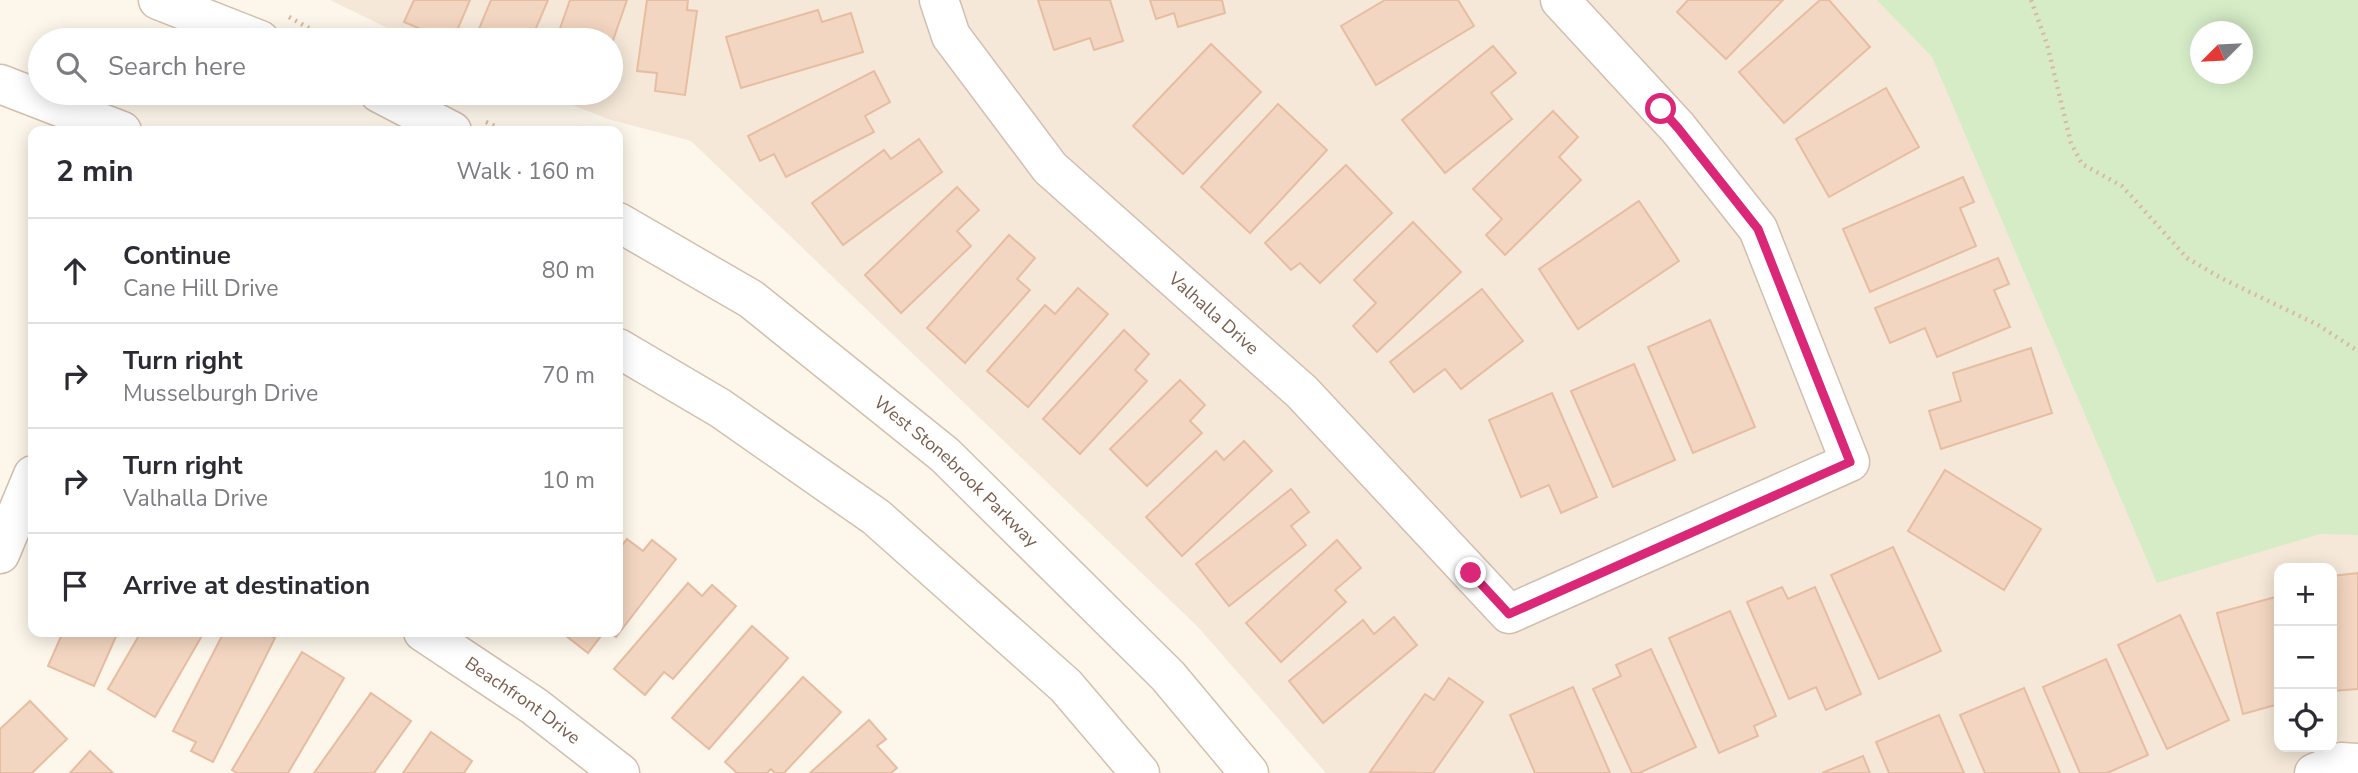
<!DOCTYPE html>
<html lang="en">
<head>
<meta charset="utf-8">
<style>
  body { margin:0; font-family:"Nunito Sans",sans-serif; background:#f7f7f7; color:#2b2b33 }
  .controls { position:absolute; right:21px; bottom:21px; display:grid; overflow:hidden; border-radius:14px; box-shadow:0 4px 18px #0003 }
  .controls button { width:63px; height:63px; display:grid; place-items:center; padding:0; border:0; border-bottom:2px solid #e1e1e2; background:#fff; color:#2b2b33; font:35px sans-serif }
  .compass { position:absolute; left:2190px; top:21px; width:63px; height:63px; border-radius:50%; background:#fff; box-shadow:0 4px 18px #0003; rotate:246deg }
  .stop { position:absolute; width:21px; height:21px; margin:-16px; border:5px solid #db2777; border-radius:50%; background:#fff }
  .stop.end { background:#db2777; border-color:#fff; box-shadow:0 2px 7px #0008 }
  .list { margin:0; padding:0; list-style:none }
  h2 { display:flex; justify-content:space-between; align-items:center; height:91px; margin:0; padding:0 28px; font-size:30px }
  h2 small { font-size:23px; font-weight:400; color:#7c7c81 }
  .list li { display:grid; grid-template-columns:46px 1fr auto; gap:21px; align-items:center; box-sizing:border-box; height:105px; padding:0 28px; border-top:2px solid #e1e1e2 }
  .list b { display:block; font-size:26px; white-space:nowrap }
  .list p { margin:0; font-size:23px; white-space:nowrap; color:#7c7c81 }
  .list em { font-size:23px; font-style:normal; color:#7c7c81 }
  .icon { flex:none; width:38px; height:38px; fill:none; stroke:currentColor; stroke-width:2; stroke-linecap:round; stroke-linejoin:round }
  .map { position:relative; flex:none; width:2358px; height:773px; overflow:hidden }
  .search { position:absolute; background:#fff; box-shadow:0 4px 18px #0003; left:28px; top:28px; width:595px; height:77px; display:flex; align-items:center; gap:18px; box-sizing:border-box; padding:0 24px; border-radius:38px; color:#7c7c81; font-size:26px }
  .panel { position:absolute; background:#fff; box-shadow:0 4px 18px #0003; left:28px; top:126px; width:595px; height:511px; border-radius:14px }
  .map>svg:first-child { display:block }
</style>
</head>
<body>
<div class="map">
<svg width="2358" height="773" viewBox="0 0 2358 773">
  <rect width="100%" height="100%" fill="#fdf6ea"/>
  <!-- residential -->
  <path fill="#f5e8d8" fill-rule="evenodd" d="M330,0H2358V773H1326L1198,627L691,141L608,119L543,93H611V40H412ZM2200,32H2242V74H2200ZM2279,568H2332V747H2279Z"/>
  <!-- green -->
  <path fill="#d6ecc7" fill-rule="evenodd" d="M1877,0H2358V535L2320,534L2157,583L1932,57ZM2200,32H2242V74H2200Z"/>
  <!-- building -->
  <g fill="#f3d6c1" stroke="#e7bda1" stroke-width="2">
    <polygon points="414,0 470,0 453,40 446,40 404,22"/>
    <polygon points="491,0 548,0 531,40 486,40 476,36"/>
    <polygon points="570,0 627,0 611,46 611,40 556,40"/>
    <polygon points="647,0 688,0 687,10 697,11 685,95 655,91 657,73 637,71"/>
    <polygon points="1038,0 1110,0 1123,41 1094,50 1090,38 1054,50"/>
    <polygon points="1150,0 1222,0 1225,13 1178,27 1174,13 1156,19"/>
    <polygon points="1385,0 1458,0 1474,26 1376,85 1341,26"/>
    <polygon points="1688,0 1783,0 1726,59 1677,12"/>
    <polygon points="1820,0 1829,0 1870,47 1784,123 1739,72"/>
    <polygon points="818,10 822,22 851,13 863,52 741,88 726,37"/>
    <polygon points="1211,44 1261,92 1183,174 1133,126"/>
    <polygon points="1493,46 1516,73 1491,93 1512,119 1445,173 1402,120"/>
    <polygon points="874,71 890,102 865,116 874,132 786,177 774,154 760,161 748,136"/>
    <polygon points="1886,88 1919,147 1829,197 1796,139"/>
    <polygon points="1278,104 1327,150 1250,233 1201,187"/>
    <polygon points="1553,111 1578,137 1559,157 1581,180 1505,255 1486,235 1502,219 1473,189"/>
    <polygon points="919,139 942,172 843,245 812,203 884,150 891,159"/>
    <polygon points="1346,165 1392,213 1320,283 1300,263 1291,270 1265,243"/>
    <polygon points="1963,177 1974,202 1960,208 1976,246 1870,292 1843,229"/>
    <polygon points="957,187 979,210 957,231 971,246 901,313 865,275"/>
    <polygon points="1639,201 1679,261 1578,329 1539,269"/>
    <polygon points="1413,222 1461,272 1377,352 1353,326 1376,303 1354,280"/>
    <polygon points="1009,235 1035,258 1017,279 1030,290 965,363 927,328"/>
    <polygon points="1998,258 2009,284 1994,290 2010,327 1937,357 1925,328 1890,343 1875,308"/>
    <polygon points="1078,288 1108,314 1028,407 987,371 1045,305 1055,314"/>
    <polygon points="1482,289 1523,341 1461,389 1445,369 1414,392 1390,362"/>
    <polygon points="1710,320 1755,427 1693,453 1648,347"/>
    <polygon points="1124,330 1149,354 1135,370 1147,381 1080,454 1043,419"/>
    <polygon points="2031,348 2052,413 1941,449 1929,411 1961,401 1953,373"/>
    <polygon points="1634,364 1675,460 1613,487 1571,391"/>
    <polygon points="1180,380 1205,405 1190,421 1202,433 1147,486 1110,449"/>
    <polygon points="1552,393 1597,497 1561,513 1549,485 1521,497 1489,420"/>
    <polygon points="1244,441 1272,471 1182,556 1146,517 1216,451 1224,460"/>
    <polygon points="1945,470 2041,529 2004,590 1908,531"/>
    <polygon points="1291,489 1309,512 1291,526 1306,545 1229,606 1196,564"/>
    <polygon points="627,539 643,551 652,540 676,559 616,637 609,632 618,632 618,550"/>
    <polygon points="1337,540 1361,568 1335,590 1346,602 1281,662 1246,623"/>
    <polygon points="1893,547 1941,651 1879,679 1831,575"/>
    <polygon points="2358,573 2358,689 2332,691 2332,576"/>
    <polygon points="688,583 702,596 712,585 736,606 673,679 664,672 645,695 614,669"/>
    <polygon points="1782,587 1788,599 1815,587 1861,694 1826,710 1816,687 1789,699 1747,602"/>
    <polygon points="2279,596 2279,704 2243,714 2217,613"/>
    <polygon points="1730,611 1776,716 1754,726 1758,736 1719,753 1669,638"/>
    <polygon points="2180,615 2229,720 2167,749 2118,645"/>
    <polygon points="1394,617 1417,645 1323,723 1289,681 1363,620 1374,634"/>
    <polygon points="752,626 788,658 709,749 672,718"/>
    <polygon points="63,632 118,632 94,686 48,666"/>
    <polygon points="141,632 199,632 203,634 155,717 108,689"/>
    <polygon points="224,632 263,632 275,638 213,762 191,751 196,742 173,731"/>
    <polygon points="561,632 604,632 588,653"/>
    <polygon points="1651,649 1696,747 1639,773 1632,773 1593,689 1621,676 1616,665"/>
    <polygon points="302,652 344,678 288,773 237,773 232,770"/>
    <polygon points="2106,659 2148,755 2107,773 2080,773 2043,687"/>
    <polygon points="803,677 841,712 784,773 775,773 771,769 767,773 737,773 725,762"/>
    <polygon points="1449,678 1483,702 1433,773 1370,772 1425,694 1434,700"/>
    <polygon points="1573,687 1610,773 1535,773 1510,715"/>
    <polygon points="2024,688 2060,773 1985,773 1960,715"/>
    <polygon points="371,693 411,721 374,773 314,773"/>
    <polygon points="30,701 67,739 32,773 0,773 0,729"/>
    <polygon points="1939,715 1964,773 1889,773 1876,742"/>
    <polygon points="869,720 886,739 877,746 897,768 891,773 810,773"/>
    <polygon points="431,732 472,761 464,773 403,773"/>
    <polygon points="90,751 113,773 70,773"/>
    <polygon points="1863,756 1870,773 1822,773"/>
  </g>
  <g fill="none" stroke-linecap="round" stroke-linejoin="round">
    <defs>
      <g id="street">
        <path id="s1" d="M939,0L951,36L1050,168L1302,392L1509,614L1850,462L1758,229L1678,128L1560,0"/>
        <polyline points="0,554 33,475"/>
        <path id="s2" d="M423,632L534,706L620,773"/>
        <polyline points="2314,773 2341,762 2358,763"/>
      </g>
      <g id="secondary">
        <polyline points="158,0 260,40"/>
        <polyline points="0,84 122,131"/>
        <polyline points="379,93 452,131"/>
        <path id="s3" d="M618,222L751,299L945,455L1168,676L1249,773"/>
        <polyline points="618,348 720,408 876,517 1066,686 1140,773"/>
      </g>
    </defs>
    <!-- street casing -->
    <use href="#street" stroke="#d1beae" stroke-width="41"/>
    <!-- secondary casing -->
    <use href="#secondary" stroke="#d4bfac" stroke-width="41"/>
    <!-- path -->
    <g stroke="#d9b9a3" stroke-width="4.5" stroke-dasharray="2 5" stroke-linecap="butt">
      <polyline points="2031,0 2047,44 2071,143 2082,164 2122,186 2187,258 2221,278 2318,325 2358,351"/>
      <polyline points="289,17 330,40"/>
      <polyline points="486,122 505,131"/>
    </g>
    <!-- street -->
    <use href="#street" stroke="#fff" stroke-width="38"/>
    <!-- secondary -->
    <use href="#secondary" stroke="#fff" stroke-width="38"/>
  </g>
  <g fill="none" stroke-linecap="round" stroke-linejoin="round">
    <!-- route -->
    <polyline stroke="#db2777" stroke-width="9" points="1471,573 1509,614 1850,462 1758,229 1678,128 1661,109"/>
  </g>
  <g text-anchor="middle" stroke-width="5" stroke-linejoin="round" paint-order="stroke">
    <!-- street labels -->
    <g font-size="18" fill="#7a5d4c" stroke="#fffaf1">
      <text dy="6" stroke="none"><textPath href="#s1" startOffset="422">Valhalla Drive</textPath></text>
      <text dy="6" stroke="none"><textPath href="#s3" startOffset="422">West Stonebrook Parkway</textPath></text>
      <text dy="6" stroke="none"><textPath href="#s2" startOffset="121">Beachfront Drive</textPath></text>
    </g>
  </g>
</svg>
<div class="controls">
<button>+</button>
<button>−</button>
<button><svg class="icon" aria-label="locate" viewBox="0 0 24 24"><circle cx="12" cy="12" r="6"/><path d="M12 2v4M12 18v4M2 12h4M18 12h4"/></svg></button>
</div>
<svg class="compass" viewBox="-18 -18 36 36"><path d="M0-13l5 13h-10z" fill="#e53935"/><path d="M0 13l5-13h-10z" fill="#7c7c81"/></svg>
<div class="stop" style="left:1661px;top:109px"></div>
<div class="stop end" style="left:1471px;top:573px"></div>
<div class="search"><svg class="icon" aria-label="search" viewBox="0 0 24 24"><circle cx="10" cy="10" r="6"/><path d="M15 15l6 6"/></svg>Search here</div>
<section class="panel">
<h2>2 min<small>Walk · 160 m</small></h2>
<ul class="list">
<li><svg class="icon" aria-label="ahead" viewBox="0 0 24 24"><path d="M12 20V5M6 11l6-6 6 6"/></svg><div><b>Continue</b><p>Cane Hill Drive</p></div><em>80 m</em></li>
<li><svg class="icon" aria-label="right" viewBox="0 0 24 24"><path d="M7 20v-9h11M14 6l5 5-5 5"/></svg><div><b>Turn right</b><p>Musselburgh Drive</p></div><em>70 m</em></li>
<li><svg class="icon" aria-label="right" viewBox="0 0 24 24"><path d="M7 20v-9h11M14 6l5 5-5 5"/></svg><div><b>Turn right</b><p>Valhalla Drive</p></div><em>10 m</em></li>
<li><svg class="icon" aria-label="arrive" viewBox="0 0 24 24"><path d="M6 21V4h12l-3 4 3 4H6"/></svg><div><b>Arrive at destination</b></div></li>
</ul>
</section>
</div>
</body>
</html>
